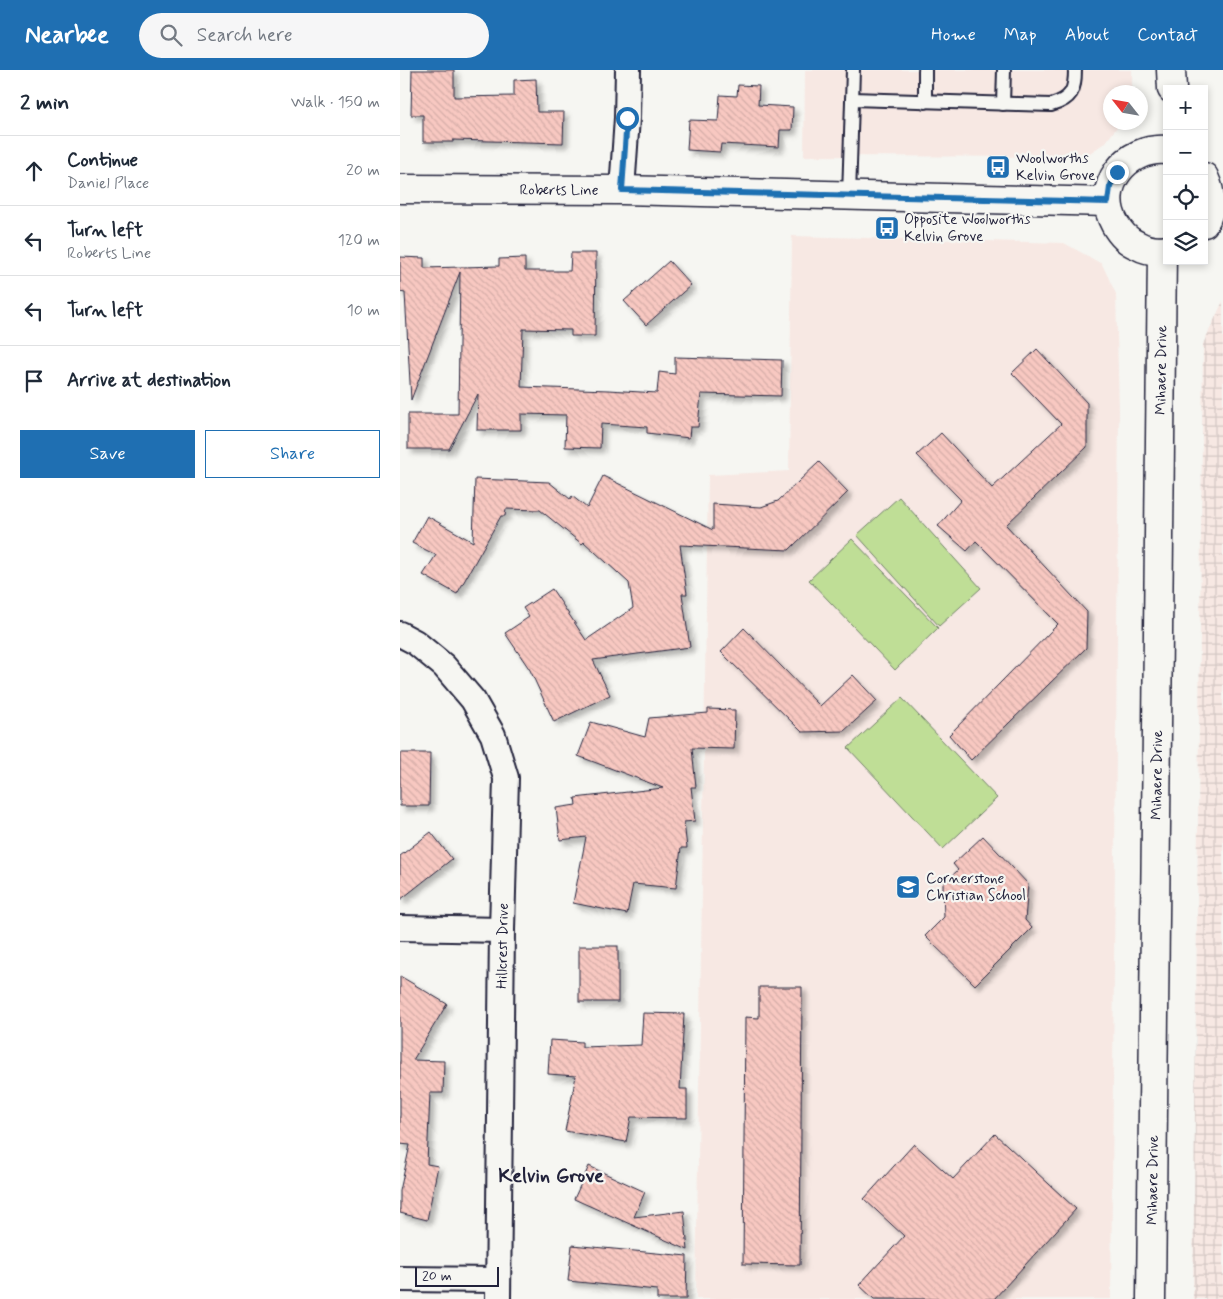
<!DOCTYPE html>
<html lang="en">
<head>
<meta charset="utf-8">
<style>
  body { margin:0; font-family:Mynerve,sans-serif; background:#f6f6f7; color:#1f2937 }
  .controls { position:absolute; right:15px; top:15px; display:grid; overflow:hidden; border-radius:0px; box-shadow:0 2px 8px #0003 }
  .controls button { width:45px; height:45px; display:grid; place-items:center; padding:0; border:0; border-bottom:1px solid #e0e1e3; background:#fff; color:#1f2937; font:25px sans-serif }
  .compass { position:absolute; left:703px; top:15px; width:45px; height:45px; border-radius:50%; background:#fff; box-shadow:0 2px 8px #0003; rotate:301deg }
  .scale { position:absolute; left:15px; bottom:12px; width:84px; box-sizing:border-box; padding-left:5px; border:2px solid #22223b; border-top:0; font-size:14px; line-height:18px; white-space:nowrap; color:#22223b; -webkit-text-stroke:4px #f6f6f2; paint-order:stroke }
  .stop { position:absolute; width:15px; height:15px; margin:-11px; border:4px solid #1f6fb2; border-radius:50%; background:#fff }
  .stop.end { background:#1f6fb2; border-color:#fff; box-shadow:0 1px 5px #0008 }
  .list { margin:0; padding:0; list-style:none }
  h2 { display:flex; justify-content:space-between; align-items:center; height:65px; margin:0; padding:0 20px; font-size:21px }
  h2 small { font-size:16px; font-weight:400; color:#747a83 }
  .list li { display:grid; grid-template-columns:32px 1fr auto; gap:15px; align-items:center; box-sizing:border-box; height:70px; padding:0 20px; border-top:1px solid #e0e1e3 }
  .list b { display:block; font-size:19px; white-space:nowrap }
  .list p { margin:0; font-size:16px; white-space:nowrap; color:#747a83 }
  .list em { font-size:16px; font-style:normal; color:#747a83 }
  .actions { display:flex; gap:10px; padding:15px 20px }
  .actions a { flex:1; padding:11px 0; border:1px solid #1f6fb2; border-radius:0px; text-align:center; font-size:18px; color:#1f6fb2 }
  .actions .main { background:#1f6fb2; color:#fff }
  .icon { flex:none; width:28px; height:28px; fill:none; stroke:currentColor; stroke-width:2; stroke-linecap:round; stroke-linejoin:round }
  .map { position:relative; flex:none; width:823px; height:1229px; overflow:hidden }
  header { display:flex; align-items:center; gap:30px; box-sizing:border-box; height:70px; padding:0 25px; background:#1f6fb2; color:#fff }
  header strong { font-size:24px }
  nav { display:flex; gap:28px; margin-inline-start:auto; font-size:18px }
  .search { width:350px; height:45px; background:#f6f6f7; display:flex; align-items:center; gap:12px; box-sizing:border-box; padding:0 18px; border-radius:28px; color:#747a83; font-size:19px }
  main { display:flex }
  aside { flex:1; background:#fff }
  .map>svg:first-child { display:block }
</style>
</head>
<body>
<header>
<strong>Nearbee</strong>
<div class="search"><svg class="icon" aria-label="search" viewBox="0 0 24 24"><circle cx="10" cy="10" r="6"/><path d="M15 15l6 6"/></svg>Search here</div>
<nav><a>Home</a><a>Map</a><a>About</a><a>Contact</a></nav>
</header>
<main>
<aside>
<h2>2 min<small>Walk · 150 m</small></h2>
<ul class="list">
<li><svg class="icon" aria-label="ahead" viewBox="0 0 24 24"><path d="M12 20V5M6 11l6-6 6 6"/></svg><div><b>Continue</b><p>Daniel Place</p></div><em>20 m</em></li>
<li><svg class="icon" aria-label="left" viewBox="0 0 24 24"><path d="M17 20v-9H6M10 6l-5 5 5 5"/></svg><div><b>Turn left</b><p>Roberts Line</p></div><em>120 m</em></li>
<li><svg class="icon" aria-label="left" viewBox="0 0 24 24"><path d="M17 20v-9H6M10 6l-5 5 5 5"/></svg><div><b>Turn left</b></div><em>10 m</em></li>
<li><svg class="icon" aria-label="arrive" viewBox="0 0 24 24"><path d="M6 21V4h12l-3 4 3 4H6"/></svg><div><b>Arrive at destination</b></div></li>
</ul>
<div class="actions"><a class="main">Save</a><a>Share</a></div>
</aside>
<div class="map">
<svg width="823" height="1229" viewBox="0 0 823 1229">
  <defs>
    <pattern id="industrial-grid" width="8" height="8" patternUnits="userSpaceOnUse" patternTransform="scale(1.25)"><rect width="8" height="8" fill="#f7e8e3"/><path d="M0 4h8M4 0v8" fill="none" stroke="#d3c7c4"/></pattern>
    <pattern id="building-back-hatch" width="6" height="6" patternUnits="userSpaceOnUse" patternTransform="scale(1.25)"><rect width="6" height="6" fill="#f8c8c1"/><path d="M-1 5l2 2M0 0l6 6M5-1l2 2" fill="none" stroke="#d4aca7"/></pattern>
    <filter id="shadow"><feDropShadow dx="4.5" dy="4.5" stdDeviation="2.5" flood-color="#0004"/></filter>
  </defs>
  <rect width="100%" height="100%" fill="#f6f6f2"/>
  <filter id="ink" filterUnits="userSpaceOnUse"><feTurbulence type="fractalNoise" baseFrequency=".02" numOctaves="2"/><feDisplacementMap in="SourceGraphic" scale="10" xChannelSelector="R" yChannelSelector="G"/><feConvolveMatrix kernelMatrix="1 2 1 2 8 2 1 2 1" color-interpolation-filters="sRGB"/></filter>
  <g filter="url(#ink)">
    <!-- built -->
    <g fill="#f7e8e3">
      <polygon points="405,0 732,0 732,22 710,22 710,52 720,53 706,72 684,87 404,86"/>
      <polygon points="392,166 664,173 702,194 716,224 719,341 711,1229 296,1229 308,405 389,401"/>
    </g>
    <!-- industrial -->
    <polygon fill="url(#industrial-grid)" points="823,231 823,1229 793,1229 803,274"/>
    <!-- park -->
    <g fill="#bfde96" stroke="#708068">
      <polygon points="499,427 581,518 539,556 457,465"/>
      <polygon points="452,469 538,558 495,600 409,510"/>
      <polygon points="502,628 597,728 543,779 448,678"/>
    </g>
    <!-- building -->
    <g fill="url(#building-back-hatch)" stroke="#22223b" filter="url(#shadow)">
      <polygon points="12,0 54,0 54,27 114,26 114,10 136,9 137,42 164,42 163,73 53,70 53,72 23,72 23,45 11,45"/>
      <polygon points="338,15 359,16 358,35 393,37 392,60 380,60 379,77 321,74 320,82 287,80 289,50 318,51 320,25 337,26"/>
      <polygon points="171,183 196,183 195,266 171,266 171,260 123,259 121,317 208,320 257,323 259,302 275,304 275,287 382,290 381,326 301,324 298,357 290,357 289,368 247,363 247,357 201,354 200,378 165,377 166,345 121,344 121,360 77,360 78,324 49,379 8,379 8,344 58,344 60,202 11,330 5,223 0,222 0,187 24,188 24,198 99,196 99,189 125,188 125,201 170,201"/>
      <polygon points="269,191 291,215 246,255 224,231"/>
      <polygon points="637,279 687,333 687,377 606,455 687,542 686,578 571,690 549,665 658,554 576,471 567,481 538,456 561,430 517,385 541,363 592,418 661,354 612,303"/>
      <polygon points="419,392 448,422 389,480 280,475 287,524 282,524 290,577 193,590 210,625 154,652 130,600 105,563 129,547 123,538 152,519 186,570 233,538 229,513 184,472 182,474 140,440 106,439 105,446 101,446 57,524 23,505 36,485 12,473 27,446 73,472 75,409 149,412 170,429 172,426 187,438 203,406 313,460 313,434 361,437 378,431"/>
      <polygon points="344,558 420,636 453,605 477,631 444,661 402,662 321,582"/>
      <polygon points="308,639 335,640 334,679 292,678 296,717 291,717 295,751 284,752 287,778 281,778 276,818 233,814 227,844 173,833 186,767 160,770 156,738 176,735 175,728 263,718 178,686 191,652 245,667 249,648 308,643"/>
      <polygon points="0,683 30,683 29,736 0,736"/>
      <polygon points="31,762 52,789 0,830 0,786"/>
      <polygon points="583,766 628,814 625,850 632,858 575,915 525,866 544,847 543,814 558,800 553,794"/>
      <rect x="179" y="876" width="39" height="56"/>
      <polygon points="0,906 47,934 13,990 44,991 43,1023 30,1023 27,1094 38,1096 27,1150 0,1143 0,1121 10,1075 0,1074"/>
      <polygon points="359,917 402,917 400,1195 343,1194 345,947 359,948"/>
      <polygon points="243,943 284,944 280,1019 287,1019 287,1048 231,1047 226,1072 165,1061 176,1006 148,1004 150,970 182,972 182,977 241,975"/>
      <polygon points="595,1064 676,1139 594,1229 474,1229 459,1215 504,1166 464,1129 514,1074 553,1109"/>
      <polygon points="189,1096 245,1122 234,1147 284,1141 288,1180 174,1129"/>
      <polygon points="172,1175 287,1186 286,1229 257,1229 257,1220 168,1211"/>
    </g>
    <g fill="none" stroke-linecap="round" stroke-linejoin="round">
      <defs>
        <g id="service">
          <path d="M452,29L651,35C672,29 675,20 675,0"/>
          <polyline points="525,32 525,0"/>
          <polyline points="603,34 604,0"/>
          <polyline points="449,126 453,0"/>
        </g>
        <g id="minor">
          <polyline points="222,120 227,48 228,0"/>
          <polyline points="0,564 15,572 44,596 73,630 93,665 106,708 102,860 98,1229"/>
          <polyline points="0,858 102,860"/>
          <polyline points="0,1209 98,1210"/>
        </g>
        <polyline id="tertiary" points="771,0 772,19"/>
        <g id="secondary">
          <path d="M767,80C726,76 694,117 715,154C720,163 727,171 737,175C746,180 756,182 767,180"/>
          <path d="M804,107C811,122 813,138 804,153"/>
          <path id="s1" d="M0,119L222,120L708,132"/>
          <path id="s2" d="M751,1229L762,181"/>
        </g>
      </defs>
      <!-- service casing -->
      <use href="#service" stroke="#22223b" stroke-width="16"/>
      <!-- minor casing -->
      <use href="#minor" stroke="#22223b" stroke-width="28"/>
      <!-- tertiary casing -->
      <use href="#tertiary" stroke="#22223b" stroke-width="31"/>
      <!-- secondary casing -->
      <use href="#secondary" stroke="#22223b" stroke-width="31"/>
      <!-- service -->
      <use href="#service" stroke="#f6f6f2" stroke-width="12"/>
      <!-- minor -->
      <use href="#minor" stroke="#f6f6f2" stroke-width="24"/>
      <!-- tertiary -->
      <use href="#tertiary" stroke="#f6f6f2" stroke-width="28"/>
      <!-- secondary -->
      <use href="#secondary" stroke="#f6f6f2" stroke-width="28"/>
    </g>
  </g>
  <g fill="none" stroke-linecap="round" stroke-linejoin="round" filter="url(#ink)">
    <!-- route -->
    <polyline stroke="#1f6fb2" stroke-width="6" points="227,48 222,120 708,132 710,117 717,102"/>
  </g>
  <!-- icons -->
  <defs>
    <symbol id="bus-square" viewBox="-11 -11 22 22"><rect x="-9" y="-9" width="18" height="18" rx="4" fill="#1f6fb2" stroke="#f6f6f2"/><path d="M-5-6H5V4H4V6H2V4H-2V6H-4V4H-5ZM-3.5-4V0h7V-4ZM-3.5 1.2v1.5H-2V1.2ZM2 1.2v1.5H3.5V1.2Z" fill="#fff"/></symbol>
    <symbol id="school-square" viewBox="-11 -11 22 22"><rect x="-9" y="-9" width="18" height="18" rx="4" fill="#1f6fb2" stroke="#f6f6f2"/><path d="M0-5L7-2L0 1L-7-2ZM-4 1L0 2.5L4 1V4Q0 6-4 4Z" fill="#fff"/></symbol>
  </defs>
  <g fill-rule="evenodd">
    <use href="#bus-square" x="584" y="83" width="28" height="28"/>
    <use href="#bus-square" x="473" y="144" width="28" height="28"/>
    <use href="#school-square" x="494" y="803" width="28" height="28"/>
  </g>
  <g text-anchor="middle" stroke-width="4.5" stroke-linejoin="round" paint-order="stroke">
    <!-- poi labels -->
    <g font-size="15" fill="#22223b" stroke="#f6f6f2" text-anchor="start">
      <text x="616" y="93">Woolworths<tspan x="616" dy="17">Kelvin Grove</tspan></text>
      <text x="504" y="154">Opposite Woolworths<tspan x="504" dy="17">Kelvin Grove</tspan></text>
      <text x="526" y="813">Cornerstone<tspan x="526" dy="17">Christian School</tspan></text>
    </g>
    <!-- street labels -->
    <g font-size="15" fill="#22223b" stroke="#f6f6f2">
      <text dy="5" stroke="none"><textPath href="#s1" startOffset="159">Roberts Line</textPath></text>
      <text dy="5" stroke="none"><textPath href="#s2" startOffset="929">Mihaere Drive</textPath></text>
      <text dy="5" stroke="none"><textPath href="#s2" startOffset="524">Mihaere Drive</textPath></text>
      <text transform="translate(102 876) rotate(-89)" y="5">Hillcrest Drive</text>
      <text dy="5" stroke="none"><textPath href="#s2" startOffset="119">Mihaere Drive</textPath></text>
    </g>
    <!-- district labels -->
    <g font-size="20" font-weight="bold" fill="#22223b" stroke="#f6f6f2">
      <text x="151" y="1112">Kelvin Grove</text>
    </g>
  </g>
</svg>
<div class="controls">
<button>+</button>
<button>−</button>
<button><svg class="icon" aria-label="locate" viewBox="0 0 24 24"><circle cx="12" cy="12" r="6"/><path d="M12 2v4M12 18v4M2 12h4M18 12h4"/></svg></button>
<button><svg class="icon" aria-label="layers" viewBox="0 0 24 24"><path d="M12 4l9 5-9 5-9-5zM3 14l9 5 9-5"/></svg></button>
</div>
<svg class="compass" viewBox="-18 -18 36 36"><path d="M0-13l5 13h-10z" fill="#e53935"/><path d="M0 13l5-13h-10z" fill="#747a83"/></svg>
<div class="scale">20 m</div>
<div class="stop" style="left:227px;top:48px"></div>
<div class="stop end" style="left:717px;top:102px"></div>
</div>
</main>
</body>
</html>
